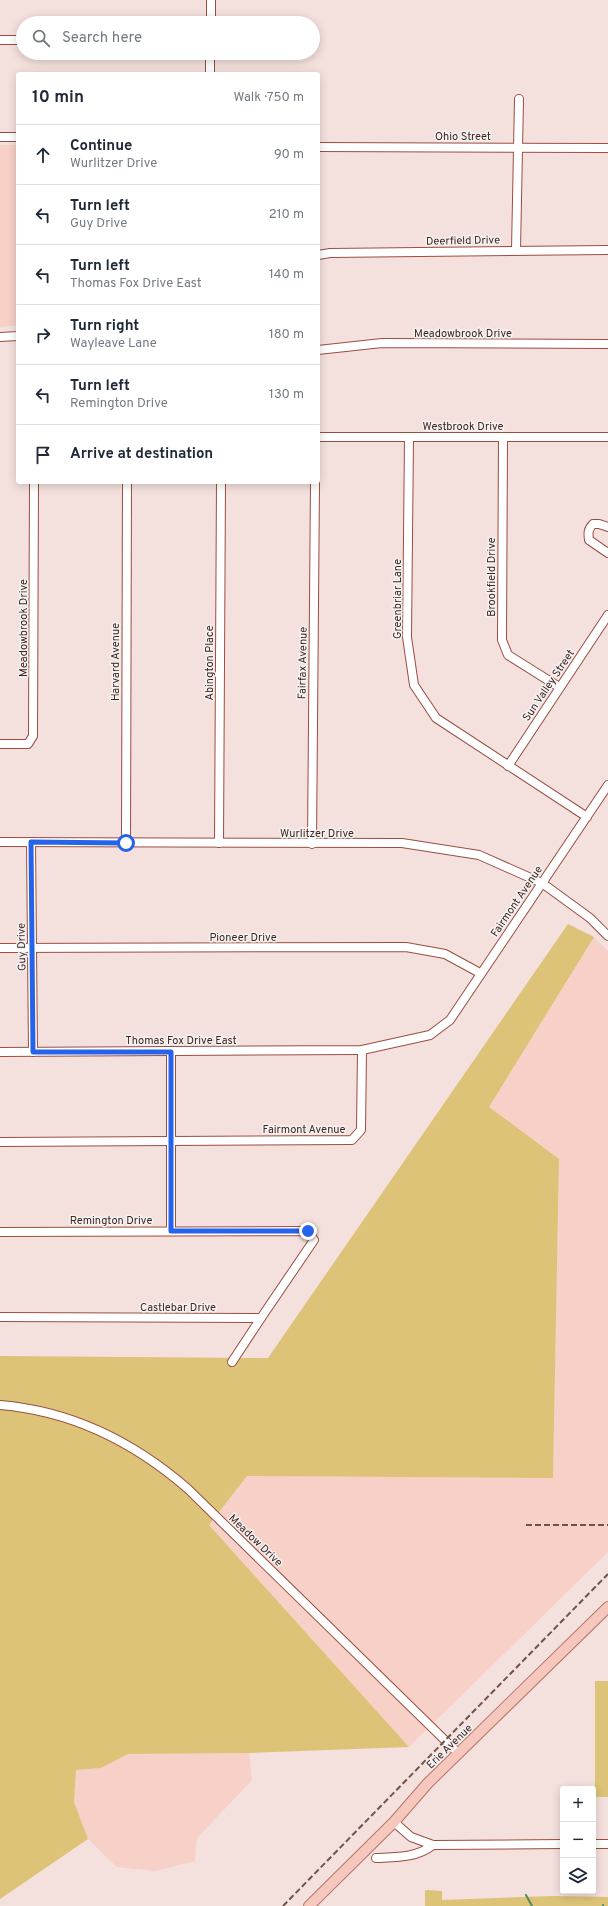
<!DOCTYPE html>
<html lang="en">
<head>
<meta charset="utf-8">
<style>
  body { margin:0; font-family:Overpass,sans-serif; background:#f2f2f3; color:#1f2937 }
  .controls { position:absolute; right:12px; bottom:12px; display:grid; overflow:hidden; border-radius:4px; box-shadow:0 2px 10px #0003 }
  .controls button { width:36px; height:36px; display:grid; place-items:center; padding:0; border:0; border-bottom:1px solid #e0e1e3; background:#fff; color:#1f2937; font:20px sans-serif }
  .stop { position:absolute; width:12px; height:12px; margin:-9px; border:3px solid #2563eb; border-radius:50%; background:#fff }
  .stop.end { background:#2563eb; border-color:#fff; box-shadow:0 1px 4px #0008 }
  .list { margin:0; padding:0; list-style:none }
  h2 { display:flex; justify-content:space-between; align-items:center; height:52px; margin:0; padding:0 16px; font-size:17px }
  h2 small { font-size:13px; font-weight:400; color:#747a83 }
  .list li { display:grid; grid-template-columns:26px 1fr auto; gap:12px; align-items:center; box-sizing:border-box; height:60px; padding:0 16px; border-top:1px solid #e0e1e3 }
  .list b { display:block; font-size:15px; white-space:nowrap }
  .list p { margin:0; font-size:13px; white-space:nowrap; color:#747a83 }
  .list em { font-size:13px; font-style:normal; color:#747a83 }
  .icon { flex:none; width:22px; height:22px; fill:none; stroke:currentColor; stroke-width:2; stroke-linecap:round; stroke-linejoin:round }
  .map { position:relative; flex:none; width:608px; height:1906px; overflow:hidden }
  .search { position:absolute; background:#fff; box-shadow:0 2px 10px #0003; left:16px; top:16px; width:304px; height:44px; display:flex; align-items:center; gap:10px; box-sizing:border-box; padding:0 14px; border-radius:22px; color:#747a83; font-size:15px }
  .panel { position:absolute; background:#fff; box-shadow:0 2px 10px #0003; left:16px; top:72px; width:304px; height:412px; border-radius:4px }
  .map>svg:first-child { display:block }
</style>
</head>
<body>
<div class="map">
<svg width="608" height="1906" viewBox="0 0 608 1906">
  <rect width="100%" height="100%" fill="#f4e1dd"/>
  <!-- built -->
  <g fill="#f7d0c8">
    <polygon points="0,145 18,145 18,325 0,327"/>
    <polygon points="594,937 608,951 608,1552 409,1747 209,1525 247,1476 553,1478 559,1160 489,1107"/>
    <polygon points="249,1753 252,1780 197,1838 195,1861 155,1871 117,1867 88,1839 74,1802 76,1770 101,1768 128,1754"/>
  </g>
  <!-- green -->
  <g fill="#dcc377">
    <polygon points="568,924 594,937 489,1107 559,1159 553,1478 247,1476 209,1525 409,1747 249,1753 128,1754 101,1768 76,1770 74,1802 88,1839 0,1899 0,1356 268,1358"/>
    <rect x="595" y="1681" width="13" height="116"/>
    <polygon points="425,1890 442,1891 442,1900 553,1896 608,1897 608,1906 425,1906"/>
  </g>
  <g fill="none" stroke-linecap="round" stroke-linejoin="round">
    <!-- stream -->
    <g stroke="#558c5d" stroke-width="2">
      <polyline points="526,1895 532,1906"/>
      <polyline points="603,1905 603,1906"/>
    </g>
    <defs>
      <g id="minor">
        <polyline points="211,23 211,0"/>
        <polyline points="0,40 23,40"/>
        <polyline points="210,74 210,53"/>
        <polyline points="0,137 18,137"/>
        <polyline points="318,147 608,148"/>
        <polyline points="516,250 519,99"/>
        <polyline points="318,255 330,253 608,250"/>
        <polyline points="0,337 18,336"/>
        <polyline points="318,350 382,343 608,344"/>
        <polyline points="318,437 608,437"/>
        <polyline points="409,437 407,637 414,685 436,718 587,817"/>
        <polyline points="503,438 502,640 508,655 559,687"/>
        <path d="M608,527L599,524H593C588,529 588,533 589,540L608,553"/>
        <polyline points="0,744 28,744 33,736 34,482"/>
        <polyline points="508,766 608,615"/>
        <polyline points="0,842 402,843 479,855 542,883 590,918 608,936"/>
        <polyline points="31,842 33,1052"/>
        <polyline points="126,843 127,482"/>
        <polyline points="219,843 221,482"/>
        <polyline points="312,844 315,482"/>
        <polyline points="0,948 406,947 445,954 480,973"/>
        <polyline points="0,1052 362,1050 430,1035 450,1020 608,785"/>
        <polyline points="171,1052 171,1231"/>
        <polyline points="0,1142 352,1140 361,1130 362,1050"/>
        <polyline points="0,1232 308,1231 314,1240 261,1318 0,1317"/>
        <polyline points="232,1362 261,1318"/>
        <path d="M0,1405C72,1411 134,1442 188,1489L458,1753"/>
        <polyline points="394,1822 411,1837 433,1845 563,1844"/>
        <polyline points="593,1844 608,1844"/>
        <path d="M376,1858C397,1857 416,1858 433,1845"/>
      </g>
      <polyline id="major" points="309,1906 394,1822 428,1783 608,1607"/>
    </defs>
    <!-- minor casing -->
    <use href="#minor" stroke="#994e40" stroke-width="10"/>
    <!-- major casing -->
    <use href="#major" stroke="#b47568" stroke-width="12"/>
    <!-- minor -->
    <use href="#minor" stroke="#fff" stroke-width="8"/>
    <!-- major -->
    <use href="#major" stroke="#f6c7bd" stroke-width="10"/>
    <!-- rail -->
    <g stroke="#70524d" stroke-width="2" stroke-dasharray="6 3" stroke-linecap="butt">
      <polyline points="526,1525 608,1525"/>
      <polyline points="283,1906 608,1574"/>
    </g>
  </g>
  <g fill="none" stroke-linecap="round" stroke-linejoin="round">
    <!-- route -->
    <polyline stroke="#2563eb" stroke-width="5" points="126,843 31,842 33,1052 171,1052 171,1231 308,1231"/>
  </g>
  <g text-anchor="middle" stroke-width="3" stroke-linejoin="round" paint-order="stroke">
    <!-- street labels -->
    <g font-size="11" fill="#44231d" stroke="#f3f3f3">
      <text x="463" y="140">Ohio Street</text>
      <text transform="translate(463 240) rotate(-1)" y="4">Deerfield Drive</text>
      <text x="463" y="337">Meadowbrook Drive</text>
      <text x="463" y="430">Westbrook Drive</text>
      <text transform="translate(491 577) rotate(-90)" y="4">Brookfield Drive</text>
      <text transform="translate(397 599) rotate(-90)" y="4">Greenbriar Lane</text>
      <text transform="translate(23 628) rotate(-90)" y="4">Meadowbrook Drive</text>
      <text transform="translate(115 662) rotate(-90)" y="4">Harvard Avenue</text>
      <text transform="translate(209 663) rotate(-90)" y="4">Abington Place</text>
      <text transform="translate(302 663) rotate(-89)" y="4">Fairfax Avenue</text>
      <text transform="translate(548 685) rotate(-56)" y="4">Sun Valley Street</text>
      <text x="317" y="837">Wurlitzer Drive</text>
      <text transform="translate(516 901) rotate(-56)" y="4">Fairmont Avenue</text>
      <text x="243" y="941">Pioneer Drive</text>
      <text transform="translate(21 947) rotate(-91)" y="4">Guy Drive</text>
      <text x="181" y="1044">Thomas Fox Drive East</text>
      <text x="304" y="1133">Fairmont Avenue</text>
      <text x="111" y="1224">Remington Drive</text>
      <text x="178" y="1311">Castlebar Drive</text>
      <text transform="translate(256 1540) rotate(44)" y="4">Meadow Drive</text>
      <text transform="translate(449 1746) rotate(-44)" y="4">Erie Avenue</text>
    </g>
  </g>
</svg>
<div class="controls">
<button>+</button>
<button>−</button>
<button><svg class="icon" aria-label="layers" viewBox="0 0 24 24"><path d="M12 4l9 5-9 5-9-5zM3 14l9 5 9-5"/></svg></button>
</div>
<div class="stop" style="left:126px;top:843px"></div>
<div class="stop end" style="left:308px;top:1231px"></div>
<div class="search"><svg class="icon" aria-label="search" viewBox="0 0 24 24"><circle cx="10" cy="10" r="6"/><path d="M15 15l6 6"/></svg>Search here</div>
<section class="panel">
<h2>10 min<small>Walk · 750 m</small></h2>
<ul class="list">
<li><svg class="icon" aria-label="ahead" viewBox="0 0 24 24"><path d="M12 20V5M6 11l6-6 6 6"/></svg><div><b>Continue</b><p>Wurlitzer Drive</p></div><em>90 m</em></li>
<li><svg class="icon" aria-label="left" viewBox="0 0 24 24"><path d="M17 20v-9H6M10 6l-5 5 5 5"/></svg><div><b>Turn left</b><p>Guy Drive</p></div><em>210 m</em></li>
<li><svg class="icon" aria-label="left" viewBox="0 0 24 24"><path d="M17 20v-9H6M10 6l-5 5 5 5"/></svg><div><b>Turn left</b><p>Thomas Fox Drive East</p></div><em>140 m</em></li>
<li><svg class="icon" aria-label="right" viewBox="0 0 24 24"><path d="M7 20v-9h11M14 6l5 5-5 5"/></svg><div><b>Turn right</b><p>Wayleave Lane</p></div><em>180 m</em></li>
<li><svg class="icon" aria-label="left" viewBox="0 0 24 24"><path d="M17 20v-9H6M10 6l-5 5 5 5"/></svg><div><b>Turn left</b><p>Remington Drive</p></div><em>130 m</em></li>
<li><svg class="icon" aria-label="arrive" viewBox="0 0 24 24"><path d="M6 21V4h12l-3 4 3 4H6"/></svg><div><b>Arrive at destination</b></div></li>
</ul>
</section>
</div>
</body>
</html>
